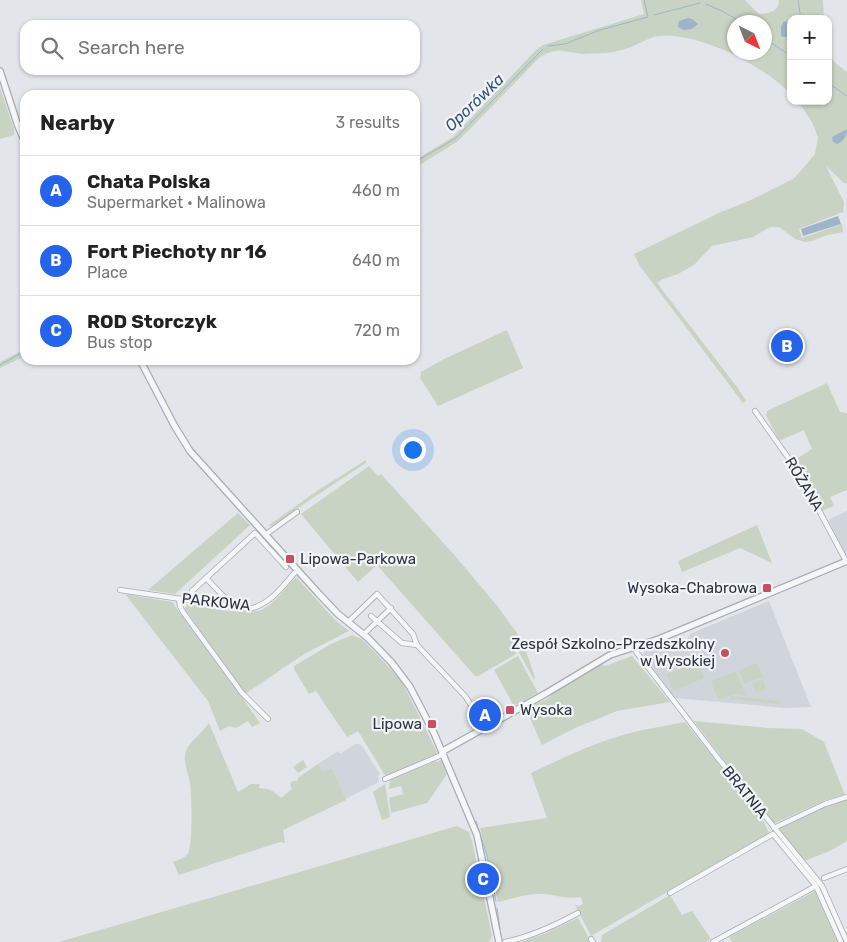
<!DOCTYPE html>
<html lang="en">
<head>
<meta charset="utf-8">
<style>
  body { margin:0; font-family:Rubik,sans-serif; background:#f2f2f2; color:#222 }
  .controls { position:absolute; right:15px; top:15px; display:grid; overflow:hidden; border-radius:10px; box-shadow:0 1px 4px #0004 }
  .controls button { width:45px; height:45px; display:grid; place-items:center; padding:0; border:0; border-bottom:1px solid #e0e0e0; background:#fff; color:#222; font:25px sans-serif }
  .compass { position:absolute; left:727px; top:15px; width:45px; height:45px; border-radius:50%; background:#fff; box-shadow:0 1px 4px #0004; rotate:138deg }
  .you { position:absolute; left:412px; top:449px; width:18px; height:18px; margin:-12px; border:4px solid #fff; border-radius:50%; background:#1a73e8; box-shadow:0 0 0 8px #1a73e833 }
  .badge { display:grid; place-items:center; width:32px; height:32px; border-radius:50%; background:#2563eb; color:#fff; font-size:16px; font-weight:700 }
  .pin { position:absolute; translate:-50% -50%; border:2px solid #fff; box-shadow:0 1px 5px #0006 }
  .list { margin:0; padding:0; list-style:none }
  h2 { display:flex; justify-content:space-between; align-items:center; height:65px; margin:0; padding:0 20px; font-size:21px }
  h2 small { font-size:16px; font-weight:400; color:#767676 }
  .list li { display:grid; grid-template-columns:32px 1fr auto; gap:15px; align-items:center; box-sizing:border-box; height:70px; padding:0 20px; border-top:1px solid #e0e0e0 }
  .list b { display:block; font-size:19px; white-space:nowrap }
  .list p { margin:0; font-size:16px; white-space:nowrap; color:#767676 }
  .list em { font-size:16px; font-style:normal; color:#767676 }
  .icon { flex:none; width:28px; height:28px; fill:none; stroke:currentColor; stroke-width:2; stroke-linecap:round; stroke-linejoin:round }
  .map { position:relative; flex:none; width:847px; height:942px; overflow:hidden }
  .search { position:absolute; background:#fff; box-shadow:0 1px 4px #0004; left:20px; top:20px; width:400px; height:55px; display:flex; align-items:center; gap:12px; box-sizing:border-box; padding:0 18px; border-radius:15px; color:#767676; font-size:19px }
  .panel { position:absolute; background:#fff; box-shadow:0 1px 4px #0004; left:20px; top:90px; width:400px; height:275px; border-radius:15px }
  .map>svg:first-child { display:block }
</style>
</head>
<body>
<div class="map">
<svg width="847" height="942" viewBox="0 0 847 942">
  <rect width="100%" height="100%" fill="#e2e5ea"/>
  <!-- built -->
  <g fill="#d0d5dc">
    <polygon points="847,511 847,557 846,557 828,520"/>
    <polygon points="769,601 811,707 785,708 675,698 643,655 644,651 657,647 659,651 687,641 690,634"/>
    <polygon points="355,744 359,744 362,746 380,774 378,775 379,782 345,799 332,768 322,771 318,764 338,751 340,754"/>
  </g>
  <!-- green -->
  <g fill="#c8d3c4" fill-rule="evenodd">
    <path d="M641,0H745L759,14C769,13 779,12 779,0H823L824,19H791V94C764,66 700,32 660,36C654,36 648,39 642,42C632,47 618,52 606,53C599,53 590,54 583,54C564,52 557,46 539,58L458,141L415,168V160L453,137L537,49L543,45L644,14ZM734,22H764V52H734Z"/>
    <path d="M828,51C831,61 839,66 847,72V183H844L826,166L844,202L843,212L799,229L802,238L842,224L843,232L827,235L812,241L805,242L795,239L779,227H770L753,237L712,246L694,265L678,274L663,279L657,283L737,387L746,401L743,403L640,266L634,254L721,212L751,200L793,179L799,173L815,154L818,137L812,122L798,101H828Z"/>
    <polygon points="0,88 14,129 14,135 0,139"/>
    <polygon points="507,330 523,368 438,406 420,378 421,372 444,359"/>
    <polygon points="25,349 25,356 0,368 0,362"/>
    <polygon points="827,383 840,412 847,413 847,490 830,497 834,506 822,511 793,461 812,449 804,430 779,441 766,415 767,411"/>
    <path d="M366,460V463C334,484 303,504 272,526H268L317,491Z"/>
    <polygon points="369,466 378,476 381,474 457,558 498,607 522,640 535,677 534,680 515,645 513,648 516,654 478,676 475,676 377,565 358,582 301,514"/>
    <polygon points="238,513 250,525 175,594 148,590"/>
    <polygon points="757,525 772,563 740,548 682,572 678,561"/>
    <path d="M296,577L336,621L349,631L304,654L245,694L185,609L187,604C205,606 251,618 265,608C277,601 286,587 296,577Z"/>
    <polygon points="125,594 172,602 240,694 260,723 252,727 248,721 236,728 229,726 220,731 208,701"/>
    <polygon points="352,635 362,639 401,680 437,752 436,755 388,776 385,775 358,731 347,737 316,691 309,694 294,669 294,666 331,644"/>
    <polygon points="518,656 538,693 514,706 494,670"/>
    <polygon points="632,656 670,702 617,711 575,728 542,745 526,709 549,698 554,692 600,664 605,666"/>
    <polygon points="698,662 704,678 673,691 667,674"/>
    <polygon points="757,663 763,677 744,684 739,670"/>
    <polygon points="736,671 746,695 734,694 718,700 711,681"/>
    <polygon points="763,679 766,689 756,693 752,683"/>
    <polygon points="731,696 780,701 779,704 731,699"/>
    <polygon points="694,721 768,728 802,729 824,742 845,795 826,800 775,823 771,822"/>
    <path d="M685,722L761,816L769,833L591,936L575,905L579,906L583,904L581,897C566,900 553,893 538,894C525,894 511,899 498,902L480,828L547,818L531,773C567,756 604,738 643,730C657,727 671,725 685,722Z"/>
    <path d="M209,723L238,792L251,784H260L259,788C270,789 272,790 281,798L292,789L290,784L292,781H297L299,777L318,764L322,771L332,768L346,800L283,830L285,843L280,842L179,875L173,862C177,860 184,858 187,855C193,850 192,793 190,783C189,774 184,766 185,757C185,744 202,734 209,723Z"/>
    <polygon points="303,760 307,767 298,773 293,767"/>
    <polygon points="441,760 447,774 427,803 391,813 389,798 403,794 401,786 389,789 390,780 436,761 437,762"/>
    <polygon points="385,784 390,817 382,820 373,792"/>
    <polygon points="847,800 847,841 830,851 804,861 780,831 780,828 824,807"/>
    <polygon points="457,826 469,832 472,841 492,936 489,942 59,942"/>
    <polygon points="817,890 839,942 732,942 729,937"/>
    <polygon points="670,895 682,915 692,911 711,939 706,942 601,942 602,935"/>
    <polygon points="578,918 591,942 521,942 544,934"/>
  </g>
  <!-- water -->
  <g fill="#9fb4c8">
    <polygon points="688,18 692,19 698,24 692,29 684,30 678,27 679,21"/>
    <path d="M784,21L788,22C790,27 793,33 789,38L781,36V26Z"/>
    <path d="M847,129C847,135 844,141 837,144L833,142L832,137Z"/>
    <polygon points="838,216 841,224 803,236 801,229"/>
  </g>
  <g fill="none" stroke-linecap="round" stroke-linejoin="round">
    <!-- stream -->
    <g stroke="#9fb4c8" stroke-width="1">
      <polyline points="798,0 801,19"/>
      <polyline points="706,4 722,11 741,22"/>
      <polyline points="654,15 700,3"/>
      <polyline points="764,38 791,56"/>
      <polyline points="548,46 565,44 600,30 648,17 644,0"/>
      <polyline points="828,83 847,96"/>
      <polyline points="415,162 456,138 543,49"/>
      <polyline points="0,365 25,351"/>
      <polyline points="476,821 487,856 496,901"/>
      <polyline points="497,908 500,929"/>
    </g>
    <defs>
      <g id="minor">
        <polyline points="755,411 799,473 846,561"/>
        <polyline points="265,535 297,512"/>
        <polyline points="206,578 228,601"/>
        <path d="M120,590L249,609C271,604 283,586 297,570"/>
        <polyline points="179,599 180,606 183,612 242,693 268,719"/>
        <polyline points="190,600 192,591 255,533 286,567"/>
        <polyline points="371,616 402,643 417,645"/>
        <polyline points="348,622 377,594 413,634 417,645 465,696 486,727"/>
        <polyline points="364,634 391,608"/>
        <polyline points="634,646 637,653 717,757 822,886 847,942"/>
        <polyline points="385,779 444,754"/>
        <polyline points="774,828 825,804 847,797"/>
        <polyline points="824,878 847,869"/>
        <polyline points="670,893 773,834 816,886 841,942"/>
        <polyline points="591,939 593,942"/>
        <path d="M505,942C531,937 554,926 578,913"/>
        <polyline points="713,942 816,886"/>
      </g>
      <g id="tertiary">
        <polyline points="0,71 18,126 25,142"/>
        <polyline points="140,360 174,425 190,451 319,594 338,614 368,638 392,663 410,687 434,733 477,835 499,942"/>
        <polyline points="443,751 545,694 610,655 659,639 847,561"/>
      </g>
    </defs>
    <!-- minor casing -->
    <use href="#minor" stroke="#a7acb4" stroke-width="6"/>
    <!-- tertiary casing -->
    <use href="#tertiary" stroke="#a7acb4" stroke-width="8"/>
    <!-- minor -->
    <use href="#minor" stroke="#f5f6f8" stroke-width="4.5"/>
    <!-- tertiary -->
    <use href="#tertiary" stroke="#f5f6f8" stroke-width="5.5"/>
  </g>
  <!-- markers -->
  <g fill="#c74f64" stroke="#f2f4f7" stroke-width="2">
    <rect x="285" y="554" width="10" height="10" rx="2.5"/>
    <rect x="762" y="583" width="10" height="10" rx="2.5"/>
    <circle cx="725" cy="653" r="5"/>
    <rect x="505" y="705" width="10" height="10" rx="2.5"/>
    <rect x="427" y="719" width="10" height="10" rx="2.5"/>
  </g>
  <g text-anchor="middle" stroke-width="4.5" stroke-linejoin="round" paint-order="stroke">
    <!-- street labels -->
    <g font-size="15" fill="#2b3441" stroke="#f2f4f7">
      <text transform="translate(804 484) rotate(59)" y="5">RÓŻANA</text>
      <text transform="translate(216 602) rotate(6)" y="5">PARKOWA</text>
      <text transform="translate(745 792) rotate(51)" y="5">BRATNIA</text>
    </g>
    <!-- poi labels -->
    <g font-size="15" fill="#2b3441" stroke="#f2f4f7" text-anchor="end">
      <text x="300" y="564" text-anchor="start">Lipowa-Parkowa</text>
      <text x="757" y="593">Wysoka-Chabrowa</text>
      <text x="715" y="649">Zespół Szkolno-Przedszkolny<tspan x="715" dy="17">w Wysokiej</tspan></text>
      <text x="520" y="715" text-anchor="start">Wysoka</text>
      <text x="422" y="729">Lipowa</text>
    </g>
    <!-- water labels -->
    <g font-size="16" font-style="italic" fill="#375373" stroke="#f2f4f7">
      <text transform="translate(474 102) rotate(-44)" y="6">Oporówka</text>
    </g>
  </g>
</svg>
<div class="controls">
<button>+</button>
<button>−</button>
</div>
<svg class="compass" viewBox="-18 -18 36 36"><path d="M0-13l5 13h-10z" fill="#e53935"/><path d="M0 13l5-13h-10z" fill="#767676"/></svg>
<div class="you"></div>
<div class="pin badge" style="left:485px;top:715px">A</div>
<div class="pin badge" style="left:787px;top:346px">B</div>
<div class="pin badge" style="left:483px;top:879px">C</div>
<div class="search"><svg class="icon" aria-label="search" viewBox="0 0 24 24"><circle cx="10" cy="10" r="6"/><path d="M15 15l6 6"/></svg>Search here</div>
<section class="panel">
<h2>Nearby<small>3 results</small></h2>
<ul class="list">
<li><span class="badge">A</span><div><b>Chata Polska</b><p>Supermarket · Malinowa</p></div><em>460 m</em></li>
<li><span class="badge">B</span><div><b>Fort Piechoty nr 16</b><p>Place</p></div><em>640 m</em></li>
<li><span class="badge">C</span><div><b>ROD Storczyk</b><p>Bus stop</p></div><em>720 m</em></li>
</ul>
</section>
</div>
</body>
</html>
